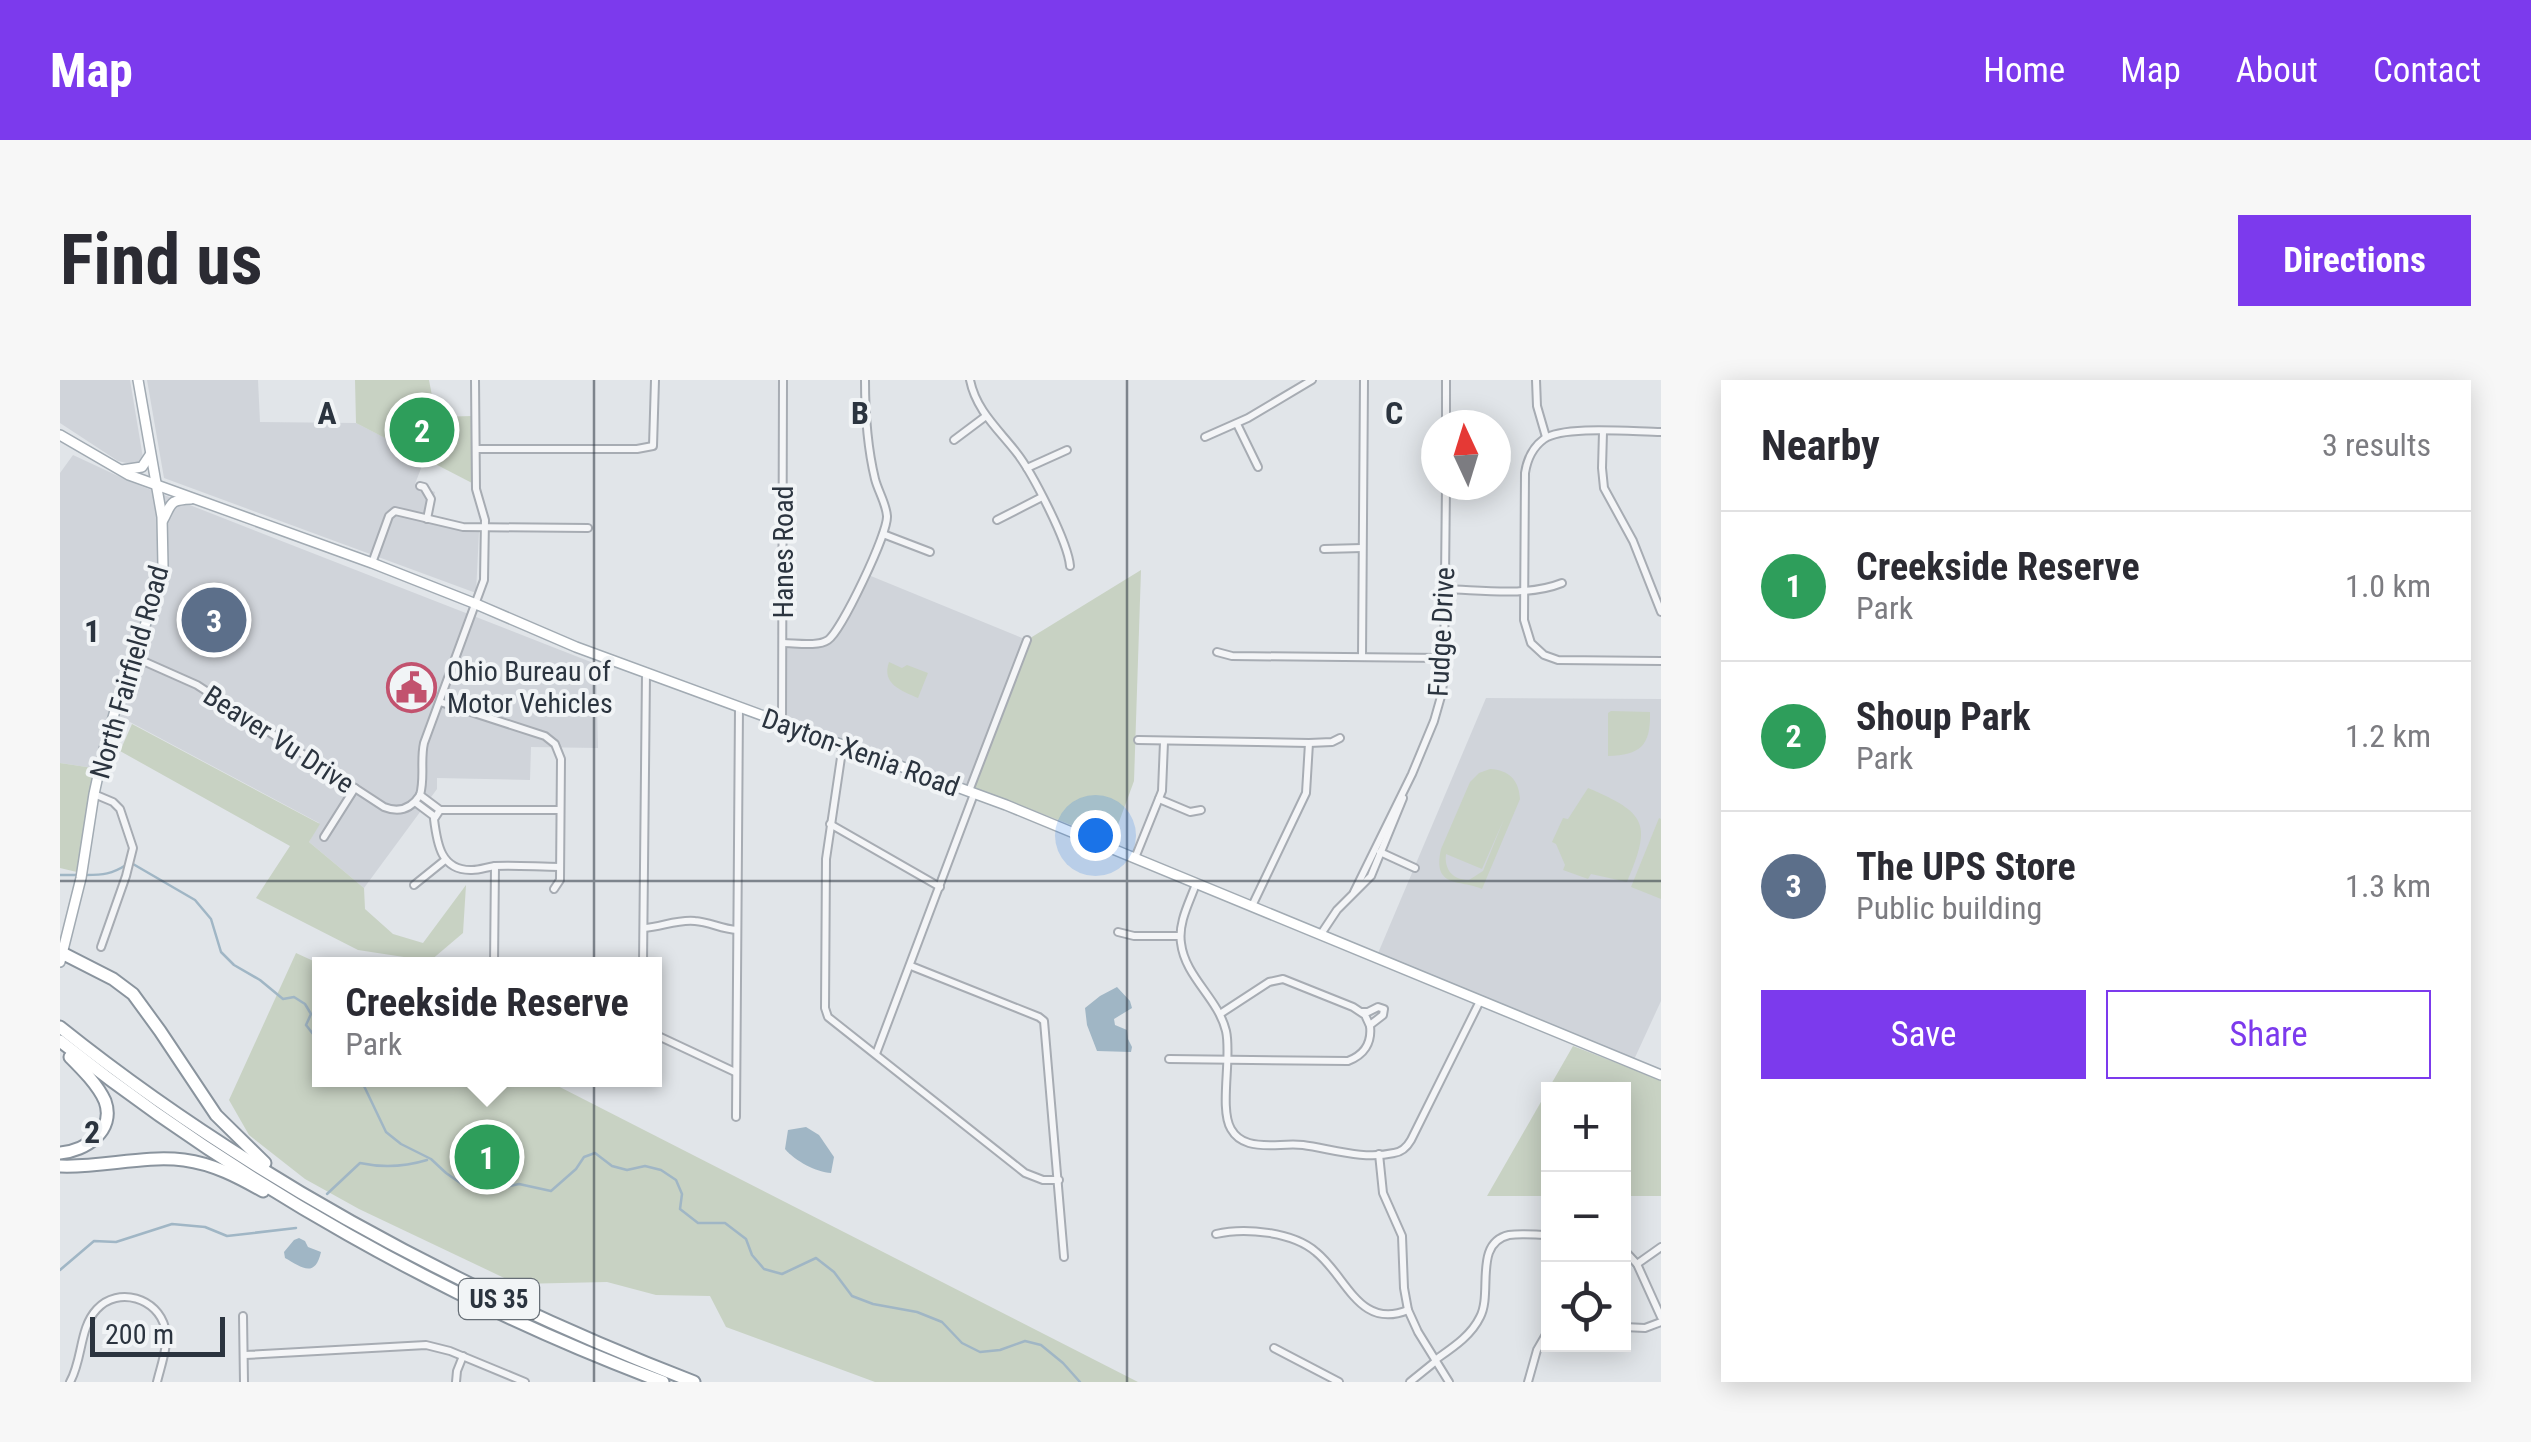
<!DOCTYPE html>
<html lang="en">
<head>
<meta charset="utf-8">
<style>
  body { margin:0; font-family:"Roboto Condensed",sans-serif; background:#f7f7f7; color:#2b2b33 }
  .controls { position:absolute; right:30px; bottom:30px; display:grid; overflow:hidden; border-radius:0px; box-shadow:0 5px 25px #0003 }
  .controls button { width:90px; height:90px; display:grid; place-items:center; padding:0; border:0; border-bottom:2px solid #e1e1e2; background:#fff; color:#2b2b33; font:50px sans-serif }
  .compass { position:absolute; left:1361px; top:30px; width:90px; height:90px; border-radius:50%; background:#fff; box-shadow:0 5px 25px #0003; rotate:356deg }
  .scale { position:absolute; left:30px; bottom:25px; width:135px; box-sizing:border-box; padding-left:10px; border:5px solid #2b343f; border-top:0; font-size:28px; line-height:35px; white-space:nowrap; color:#2b343f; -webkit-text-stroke:8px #f1f4f6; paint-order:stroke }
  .you { position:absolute; left:1035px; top:455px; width:35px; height:35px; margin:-25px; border:8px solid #fff; border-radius:50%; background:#1a73e8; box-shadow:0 0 0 15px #1a73e833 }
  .badge { display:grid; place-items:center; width:65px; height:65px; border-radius:50%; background:#7c3aed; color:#fff; font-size:32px; font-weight:700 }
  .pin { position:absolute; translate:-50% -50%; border:5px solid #fff; box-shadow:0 2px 10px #0006 }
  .popup { position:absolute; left:252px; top:577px; width:350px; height:130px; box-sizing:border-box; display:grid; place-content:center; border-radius:0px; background:#fff; filter:drop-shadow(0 2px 8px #0005); font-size:32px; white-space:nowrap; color:#7c7c81 }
  .popup b { font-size:38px; color:#2b2b33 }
  .popup::after { content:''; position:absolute; left:50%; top:100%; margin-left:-20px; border:20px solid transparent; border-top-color:#fff }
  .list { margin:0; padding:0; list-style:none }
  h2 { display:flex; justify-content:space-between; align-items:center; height:130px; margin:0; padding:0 40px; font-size:42px }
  h2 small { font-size:32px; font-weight:400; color:#7c7c81 }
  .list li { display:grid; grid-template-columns:65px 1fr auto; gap:30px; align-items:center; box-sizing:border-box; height:150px; padding:0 40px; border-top:2px solid #e1e1e2 }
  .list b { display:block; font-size:38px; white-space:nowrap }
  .list p { margin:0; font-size:32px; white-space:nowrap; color:#7c7c81 }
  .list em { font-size:32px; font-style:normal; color:#7c7c81 }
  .actions { display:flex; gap:20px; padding:30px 40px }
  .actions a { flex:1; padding:22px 0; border:2px solid #7c3aed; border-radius:0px; text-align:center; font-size:35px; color:#7c3aed }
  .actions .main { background:#7c3aed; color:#fff }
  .icon { flex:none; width:55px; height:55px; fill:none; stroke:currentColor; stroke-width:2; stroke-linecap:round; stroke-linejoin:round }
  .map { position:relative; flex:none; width:1601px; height:1002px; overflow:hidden; border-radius:0px }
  header { display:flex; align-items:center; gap:60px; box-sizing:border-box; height:140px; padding:0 50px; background:#7c3aed; color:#fff }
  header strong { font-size:48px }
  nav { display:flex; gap:55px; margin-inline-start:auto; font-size:35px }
  .intro { display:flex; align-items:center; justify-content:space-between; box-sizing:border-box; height:240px; padding:0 60px }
  h1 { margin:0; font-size:70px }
  .button { padding:25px 45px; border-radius:0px; background:#7c3aed; color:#fff; font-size:35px; font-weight:700 }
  main { display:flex; gap:60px; padding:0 60px }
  aside { flex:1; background:#fff; border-radius:0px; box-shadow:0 5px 25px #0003 }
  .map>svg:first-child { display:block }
</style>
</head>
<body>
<header>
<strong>Map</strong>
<nav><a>Home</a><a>Map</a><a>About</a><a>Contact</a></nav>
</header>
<div class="intro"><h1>Find us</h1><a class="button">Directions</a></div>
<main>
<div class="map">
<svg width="1601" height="1002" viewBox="0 0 1601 1002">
  <rect width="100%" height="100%" fill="#e1e5e9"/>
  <!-- built -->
  <g fill="#d0d4da">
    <polygon points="0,0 70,0 83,78 79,86 58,81 0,43"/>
    <polygon points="87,0 198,0 200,42 296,43 365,78 355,104 375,112 367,142 419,152 416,213 104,98"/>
    <polygon points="13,75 71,102 536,284 538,368 471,367 470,400 377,398 377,409 304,508 249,462 259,443 55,334 40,389 0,383 0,93"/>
    <polygon points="806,194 967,260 909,412 722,343 723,263 768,260"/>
    <polygon points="1426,318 1601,319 1601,621 1572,684 1316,578"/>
  </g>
  <!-- green -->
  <g fill="#c8d2c3" fill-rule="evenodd">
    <polygon points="295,0 369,0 376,37 412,36 412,103 296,43"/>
    <polygon points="1081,190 1074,401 1052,461 911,406 967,260"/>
    <path d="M829,282L842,288L847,285L868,293L858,318C842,311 821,304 829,282Z"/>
    <path d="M1551,331L1590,332C1591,366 1580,375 1548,376V333Z"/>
    <polygon points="72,344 260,444 249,462 304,508 305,529 333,554 363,563 406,505 403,553 370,581 298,570 196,518 230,466 60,371"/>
    <polygon points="0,383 40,389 21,493 0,488"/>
    <path d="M1430,389C1449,390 1459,400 1460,419L1422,509C1400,499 1372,509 1381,469L1410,402L1419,393ZM1444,439L1423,491L1409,500C1393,500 1384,490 1386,474L1422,489Z"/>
    <path d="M1528,408C1587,433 1592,444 1567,502L1531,494L1528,499L1503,490L1505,485L1496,464L1492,462L1503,438L1508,439Z"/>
    <polygon points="1599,438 1601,439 1601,519 1571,507"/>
    <polygon points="236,573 260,584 260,700 486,700 1078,1002 815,1002 666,947 650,916 596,915 547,902 457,904 299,829 245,799 189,755 169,720"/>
    <polygon points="1513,666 1601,700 1601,816 1564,816 1564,709 1488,709 1488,816 1427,816"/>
  </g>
  <!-- water -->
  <g fill="#a0b6c5">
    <polygon points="1057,607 1070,621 1072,628 1054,639 1055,645 1067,650 1068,659 1072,667 1071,672 1037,671 1027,645 1025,628 1040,616"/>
    <path d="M746,747L759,755L774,777L771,793C756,792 735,781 725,769L728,750Z"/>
    <path d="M239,858L245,861L248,867L261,872C255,899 241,887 225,878L224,872L234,860Z"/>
  </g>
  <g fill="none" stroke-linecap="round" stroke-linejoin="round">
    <!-- stream -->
    <g stroke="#a0b6c5" stroke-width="2.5">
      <polyline points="73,484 135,520 151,539 161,572 174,585 200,600 223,619 234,617 245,624 251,634 246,645 260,663"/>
      <polyline points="0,495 18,495"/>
      <path d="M26,495C43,495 52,494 66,485"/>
      <polyline points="297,700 304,706 326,752 341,764 371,779 386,793 406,807 428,811 459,804 491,811 516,789 524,777 535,773 552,786 567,790 585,786 601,790 616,800 622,814 620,829 638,843 665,843 686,859 692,875 704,889 722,894 756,878 774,892 792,916 813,924 857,932 882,942 902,963 920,972 940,970 965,961 981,965 1003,983 1020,1002"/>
      <path d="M267,814L300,783C323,788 344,787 367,780"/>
      <polyline points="0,890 34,861 56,862 112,844 145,847 167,856 236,848"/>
    </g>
    <defs>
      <g id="minor">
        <path d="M910,0C916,30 938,49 956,72C972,92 1008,162 1010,186"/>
        <polyline points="1476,0 1477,26 1486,57"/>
        <polyline points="1177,44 1198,87"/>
        <polyline points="1386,45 1386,0"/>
        <polyline points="1543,52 1542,88 1544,108 1573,161 1601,232"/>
        <path d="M1601,52C1575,52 1504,45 1484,59C1473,67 1467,80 1465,93L1464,240L1471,263L1484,275L1498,280L1601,281"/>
        <polyline points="1145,57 1188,38 1252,0"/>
        <polyline points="894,60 926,36"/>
        <polyline points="416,69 577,69 593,66 595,0"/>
        <polyline points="967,88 1007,70"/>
        <polyline points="360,106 364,107 371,119 367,139"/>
        <polyline points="937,140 982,117"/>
        <polyline points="823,154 870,172"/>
        <polyline points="1264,169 1302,168"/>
        <polyline points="312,183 329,136 335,131 403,147 528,148"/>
        <path d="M1385,209C1422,210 1467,217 1502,203"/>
        <path d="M723,263C735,263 758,267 768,260C782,250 828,153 827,136C826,123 818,111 815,99C807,66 805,34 805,0"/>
        <polyline points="1157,272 1172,276 1384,278"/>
        <path d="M74,277L137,305L324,427C339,433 351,429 360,415"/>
        <polyline points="1302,277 1304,0"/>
        <polyline points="380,322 485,356 495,364 501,379 500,500 494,509"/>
        <polyline points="722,343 723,0"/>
        <polyline points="1078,360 1249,363 1272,362 1280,358"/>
        <polyline points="783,364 766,479 765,628 768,637 965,793 983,800 999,800"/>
        <polyline points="909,411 967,260"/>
        <polyline points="34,414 53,422 60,429 73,468 66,496 41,567"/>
        <path d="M360,415C365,398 360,381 364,363L424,200L425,140L416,109L415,0"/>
        <polyline points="360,415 380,430 500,430"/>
        <polyline points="1099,419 1130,432 1141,430"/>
        <polyline points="355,422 375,437"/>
        <path d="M380,430L374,439C377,464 381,491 412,490C420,490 427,487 435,486C457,485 479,487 500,487"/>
        <polyline points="770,444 880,507"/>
        <polyline points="264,457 295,408"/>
        <polyline points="1320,472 1355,488"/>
        <polyline points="1075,478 1102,411 1104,362"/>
        <path d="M1136,504C1129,523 1118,543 1121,563C1125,597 1158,618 1166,651C1172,677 1159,729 1171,749C1175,756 1182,761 1189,763C1206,768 1225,763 1243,765C1272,769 1303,780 1334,773C1342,772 1347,767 1351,760L1420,621"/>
        <polyline points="354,505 385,480"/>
        <polyline points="1294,512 1352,394 1374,341 1382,313 1384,291 1386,105"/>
        <polyline points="1192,526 1246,413 1249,363"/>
        <path d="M584,548C601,547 618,539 635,541C650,542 661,549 677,550"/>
        <polyline points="1058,552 1074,556 1120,556"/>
        <polyline points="1261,554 1277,530 1311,496 1343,418"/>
        <polyline points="434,584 435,486"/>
        <polyline points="583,584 586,293"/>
        <polyline points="851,586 979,637 984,641 1004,877"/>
        <polyline points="1302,632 1308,632 1318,627 1324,629 1323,635 1310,645"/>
        <polyline points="1160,634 1209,602 1223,599 1293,627 1305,635 1310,646"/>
        <polyline points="594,654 675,692"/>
        <polyline points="816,674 914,414"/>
        <path d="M1109,679L1288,681C1304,675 1312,663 1310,646"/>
        <polyline points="676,737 679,327"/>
        <polyline points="1319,774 1323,813 1342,856 1344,908 1348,930 1358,952 1389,1002"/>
        <path d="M1156,854C1185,847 1233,852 1256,872C1287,897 1299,950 1348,930"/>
        <polyline points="1564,870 1577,884 1601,937"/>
        <polyline points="1577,884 1601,867"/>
        <polyline points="183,936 184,1002"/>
        <polyline points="1564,947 1585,948 1601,942"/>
        <polyline points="1214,968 1279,1002"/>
        <polyline points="185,975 366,965 390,971 465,1002"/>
        <path d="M1375,980C1392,968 1411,956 1420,937C1433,913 1413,863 1449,855C1462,853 1476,855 1488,855"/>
        <path d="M10,1002C23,979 19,948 37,929C58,906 98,918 105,948C109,965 101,985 97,1002"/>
        <polyline points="396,1002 397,991 403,976"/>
        <polyline points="1350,1002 1376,981"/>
        <polyline points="1468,1002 1477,970 1488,951"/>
      </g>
      <g id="major">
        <polyline points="0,55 69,95 312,183 416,224 516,267 946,425 1601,695"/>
        <polyline points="62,90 82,87 90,75"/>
        <path d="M103,140C112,123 109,120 131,119"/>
        <polyline points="0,582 21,498 34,414 43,373 58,320 99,207 103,186 102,137 78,0"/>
      </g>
      <g id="highway">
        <polyline points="2,573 53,599 73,614 100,651 156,735 205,783"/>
        <path d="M0,647C190,799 408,914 634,1002"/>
        <path d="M0,661C177,802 391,923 603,1002"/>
        <path d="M0,773C25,771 56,751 45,721C38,705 22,689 10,677"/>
        <path d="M0,786C41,788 83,775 124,780C154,784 178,797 203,811"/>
      </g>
    </defs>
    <!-- minor casing -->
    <use href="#minor" stroke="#a7acb3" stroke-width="10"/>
    <!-- major casing -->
    <use href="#major" stroke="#a2abb3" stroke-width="12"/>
    <!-- highway casing -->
    <use href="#highway" stroke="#8a949e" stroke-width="15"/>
    <!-- minor -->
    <use href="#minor" stroke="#f4f5f7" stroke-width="6"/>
    <!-- major -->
    <use href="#major" stroke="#fff" stroke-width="9"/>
    <!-- highway -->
    <use href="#highway" stroke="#fff" stroke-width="11"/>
  </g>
  <!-- grid -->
  <path fill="none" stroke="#2b343f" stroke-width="2.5" stroke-opacity="0.55" d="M534,0V1002M1067,0V1002M0,501H1601"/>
  <!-- icons -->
  <defs>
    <symbol id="civic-ring" viewBox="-11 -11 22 22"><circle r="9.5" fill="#f1f4f6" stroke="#c2526e" stroke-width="1.5"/><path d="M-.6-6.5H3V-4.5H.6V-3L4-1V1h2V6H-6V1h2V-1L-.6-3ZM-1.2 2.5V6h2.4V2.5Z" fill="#c2526e"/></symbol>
  </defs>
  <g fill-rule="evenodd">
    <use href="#civic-ring" x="324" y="280" width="55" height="55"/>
  </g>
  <g text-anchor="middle" stroke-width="8" stroke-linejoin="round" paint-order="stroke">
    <!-- shield labels -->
    <rect fill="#f1f4f6" stroke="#666e76" stroke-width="2.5" x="399" y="899" width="80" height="40" rx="8"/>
    <g font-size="25" font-weight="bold" fill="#2b343f">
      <text x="439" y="928">US 35</text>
    </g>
    <!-- street labels -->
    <g font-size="28" fill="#2b343f" stroke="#f1f4f6">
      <text transform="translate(723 172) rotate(-90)" y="10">Hanes Road</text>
      <text transform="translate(1381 252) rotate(-87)" y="10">Fudge Drive</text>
      <text transform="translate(69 292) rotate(-74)" y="10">North Fairfield Road</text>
      <text transform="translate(219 359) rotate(33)" y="10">Beaver Vu Drive</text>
      <text transform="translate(801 372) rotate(20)" y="10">Dayton-Xenia Road</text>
    </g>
    <!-- poi labels -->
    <g font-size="28" fill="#2b343f" stroke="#f1f4f6" text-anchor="start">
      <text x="387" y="301">Ohio Bureau of<tspan x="387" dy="32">Motor Vehicles</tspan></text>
    </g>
  </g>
  <g font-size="32" text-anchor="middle" font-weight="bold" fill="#2b343f" stroke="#f1f4f6" stroke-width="8" stroke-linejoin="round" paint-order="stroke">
    <text x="267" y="44">A</text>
    <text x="800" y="44">B</text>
    <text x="1334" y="44">C</text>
    <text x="32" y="262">1</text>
    <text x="32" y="763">2</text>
  </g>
</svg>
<div class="controls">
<button>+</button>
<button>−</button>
<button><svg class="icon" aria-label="locate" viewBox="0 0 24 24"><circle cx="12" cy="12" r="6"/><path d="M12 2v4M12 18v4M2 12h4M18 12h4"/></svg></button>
</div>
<svg class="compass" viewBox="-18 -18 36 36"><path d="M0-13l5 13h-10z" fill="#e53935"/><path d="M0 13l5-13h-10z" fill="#7c7c81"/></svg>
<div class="scale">200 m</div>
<div class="you"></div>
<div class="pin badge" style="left:427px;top:777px;background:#2e9e5b">1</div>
<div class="popup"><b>Creekside Reserve</b>Park</div>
<div class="pin badge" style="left:362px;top:50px;background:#2e9e5b">2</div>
<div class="pin badge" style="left:154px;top:240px;background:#5c6f8a">3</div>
</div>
<aside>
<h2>Nearby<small>3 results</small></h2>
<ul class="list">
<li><span class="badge" style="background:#2e9e5b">1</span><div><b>Creekside Reserve</b><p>Park</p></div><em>1.0 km</em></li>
<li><span class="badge" style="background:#2e9e5b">2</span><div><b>Shoup Park</b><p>Park</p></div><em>1.2 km</em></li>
<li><span class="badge" style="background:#5c6f8a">3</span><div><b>The UPS Store</b><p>Public building</p></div><em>1.3 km</em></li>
</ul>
<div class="actions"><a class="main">Save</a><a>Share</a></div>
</aside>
</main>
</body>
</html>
